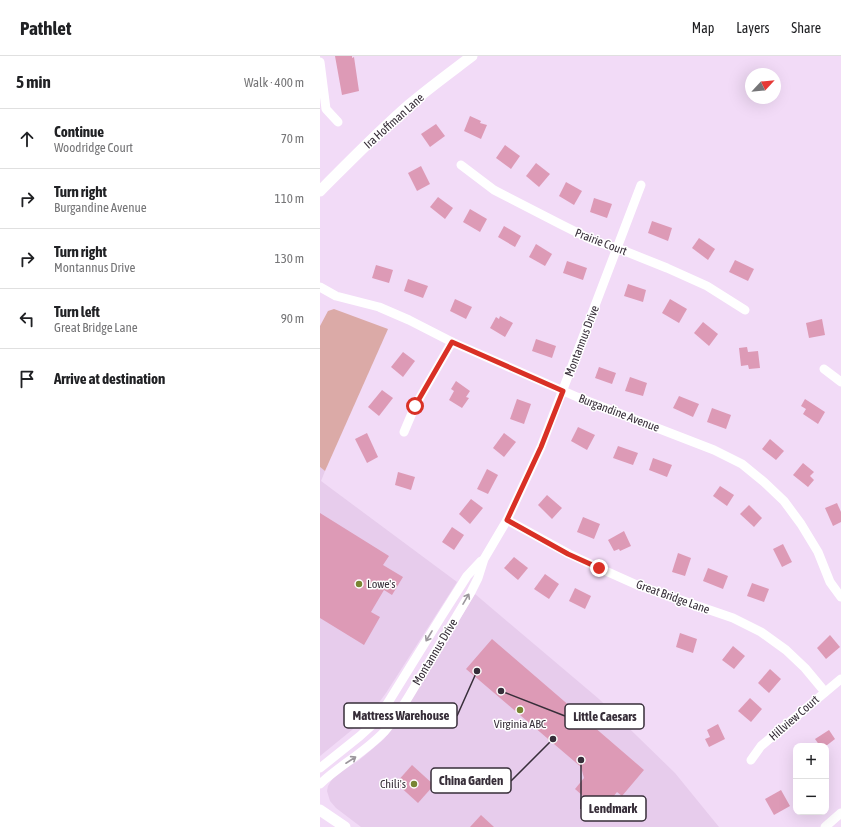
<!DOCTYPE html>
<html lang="en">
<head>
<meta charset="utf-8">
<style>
  body { margin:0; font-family:"Asap Condensed",sans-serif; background:#f6f6f6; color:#202124 }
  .controls { position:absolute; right:12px; bottom:12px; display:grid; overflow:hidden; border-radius:8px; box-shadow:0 4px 16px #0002 }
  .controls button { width:36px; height:36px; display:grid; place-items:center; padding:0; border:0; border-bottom:1px solid #e0e0e0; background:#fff; color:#202124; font:20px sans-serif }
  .compass { position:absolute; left:425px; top:12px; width:36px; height:36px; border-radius:50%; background:#fff; box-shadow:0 4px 16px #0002; rotate:64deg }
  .stop { position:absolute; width:12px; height:12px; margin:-9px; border:3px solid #d93025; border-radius:50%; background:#fff }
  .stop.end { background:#d93025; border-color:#fff; box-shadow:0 1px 4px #0008 }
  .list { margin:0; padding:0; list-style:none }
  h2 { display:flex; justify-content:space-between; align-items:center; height:52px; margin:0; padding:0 16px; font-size:17px }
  h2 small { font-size:13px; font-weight:400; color:#757577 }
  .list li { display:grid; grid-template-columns:26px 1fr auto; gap:12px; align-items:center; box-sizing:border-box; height:60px; padding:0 16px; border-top:1px solid #e0e0e0 }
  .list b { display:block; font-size:15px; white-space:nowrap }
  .list p { margin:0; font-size:13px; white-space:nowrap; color:#757577 }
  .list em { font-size:13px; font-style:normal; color:#757577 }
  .icon { flex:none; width:22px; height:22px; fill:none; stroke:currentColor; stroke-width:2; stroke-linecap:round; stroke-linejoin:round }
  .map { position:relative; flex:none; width:521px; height:771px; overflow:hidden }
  header { display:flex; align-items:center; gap:24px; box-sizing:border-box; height:56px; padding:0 20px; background:#fff; border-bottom:1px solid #e0e0e0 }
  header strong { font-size:19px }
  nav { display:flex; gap:22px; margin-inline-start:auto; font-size:14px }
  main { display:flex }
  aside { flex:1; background:#fff }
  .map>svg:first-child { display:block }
</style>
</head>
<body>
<header>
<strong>Pathlet</strong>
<nav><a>Map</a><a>Layers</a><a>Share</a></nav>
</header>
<main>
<aside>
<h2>5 min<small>Walk · 400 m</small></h2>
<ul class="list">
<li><svg class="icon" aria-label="ahead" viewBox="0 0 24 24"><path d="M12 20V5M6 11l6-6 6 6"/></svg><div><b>Continue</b><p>Woodridge Court</p></div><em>70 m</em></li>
<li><svg class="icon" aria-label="right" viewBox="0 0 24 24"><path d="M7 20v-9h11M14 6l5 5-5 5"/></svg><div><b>Turn right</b><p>Burgandine Avenue</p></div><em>110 m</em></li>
<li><svg class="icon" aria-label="right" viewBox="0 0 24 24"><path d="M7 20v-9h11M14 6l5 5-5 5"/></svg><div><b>Turn right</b><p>Montannus Drive</p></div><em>130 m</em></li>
<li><svg class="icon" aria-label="left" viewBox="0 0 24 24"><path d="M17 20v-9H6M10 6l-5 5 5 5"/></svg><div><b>Turn left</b><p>Great Bridge Lane</p></div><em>90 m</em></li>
<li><svg class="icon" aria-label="arrive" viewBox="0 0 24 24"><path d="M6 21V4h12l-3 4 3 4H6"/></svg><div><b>Arrive at destination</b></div></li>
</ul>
</aside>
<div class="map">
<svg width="521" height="771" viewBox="0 0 521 771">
  <rect width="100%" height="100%" fill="#f2dbf7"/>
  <!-- built -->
  <g fill="#e7ccec">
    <polygon points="0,411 5,415 1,425 137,526 66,637 49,660 0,700"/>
    <polygon points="155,538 279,643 355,717 399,771 41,771 16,752 10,745 7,735 8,730 11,725 17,717 38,705 50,695 64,683 77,667 137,568"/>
  </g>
  <!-- green -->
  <polygon fill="#dbaaa7" points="14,253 68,273 5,415 0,411 0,270 8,255"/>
  <!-- building -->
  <g fill="#dd9ab6">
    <polygon points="15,0 32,0 32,2 34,1 39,35 22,39"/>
    <polygon points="150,60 161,65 160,67 167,69 161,83 144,75"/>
    <polygon points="116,68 125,80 110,91 101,78"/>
    <polygon points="185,89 200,100 191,113 176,102"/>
    <polygon points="216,107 230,118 219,131 206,120"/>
    <polygon points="101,110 110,128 97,135 88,117"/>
    <polygon points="246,126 262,135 254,149 239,140"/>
    <polygon points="118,141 133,152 125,163 110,151"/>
    <polygon points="274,142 292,148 287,162 270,156"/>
    <polygon points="150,153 167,163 160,176 143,166"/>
    <polygon points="332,165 352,172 348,185 328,177"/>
    <polygon points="184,170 201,180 195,191 178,181"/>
    <polygon points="379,182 395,193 388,204 372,192"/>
    <polygon points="216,188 232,198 225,210 209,201"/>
    <polygon points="415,204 434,213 428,225 409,216"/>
    <polygon points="247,205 267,212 263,224 243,217"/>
    <polygon points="56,209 73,214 69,227 52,222"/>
    <polygon points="88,223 108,230 103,242 84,235"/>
    <polygon points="308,228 326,234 323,246 304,240"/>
    <polygon points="135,243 152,251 146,263 130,255"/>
    <polygon points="350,243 367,253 359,267 342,257"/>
    <polygon points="180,260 193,267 185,281 170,272 176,261 179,263"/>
    <polygon points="502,263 505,279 489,282 486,267"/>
    <polygon points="383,266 398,278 389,290 374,277"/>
    <polygon points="216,283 236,290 232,302 212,295"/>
    <polygon points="427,291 428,296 438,295 440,312 429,313 428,309 421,310 419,292"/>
    <polygon points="83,296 95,305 83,321 71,311"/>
    <polygon points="279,311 296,317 292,328 275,322"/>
    <polygon points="310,321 327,327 323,340 305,335"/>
    <polygon points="136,325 150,335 146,341 149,342 142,352 129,344 134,335 131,333"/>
    <polygon points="62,334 73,342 59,360 48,351"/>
    <polygon points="359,340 379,348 373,361 353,352"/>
    <polygon points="197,343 211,348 204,368 190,363"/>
    <polygon points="485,343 505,356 498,368 483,358 486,353 481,350"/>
    <polygon points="392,352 411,359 406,373 387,366"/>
    <polygon points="258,371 275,379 267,394 251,385"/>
    <polygon points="47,377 58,401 47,407 35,383"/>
    <polygon points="184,377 196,386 184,401 173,392"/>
    <polygon points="450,383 464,395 456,404 442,393"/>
    <polygon points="298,390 318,397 313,409 293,402"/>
    <polygon points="333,402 352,409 347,421 329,414"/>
    <polygon points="483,407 494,416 490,420 494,424 488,431 473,419"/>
    <polygon points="167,413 178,419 168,438 157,433"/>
    <polygon points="78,416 95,421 91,434 75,429"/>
    <polygon points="400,430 414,439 407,450 393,440"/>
    <polygon points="227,439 242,452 232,463 218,449"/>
    <polygon points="151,443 163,452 150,468 139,458"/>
    <polygon points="517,447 521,456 521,466 513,470 505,452"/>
    <polygon points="429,449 442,462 434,471 420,458"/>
    <polygon points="0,457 69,500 63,509 83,521 72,539 64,534 51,556 60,561 44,589 0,562"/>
    <polygon points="263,461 280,468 274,483 257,476"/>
    <polygon points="132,471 144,479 134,494 122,486"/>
    <polygon points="304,475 311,490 300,495 299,493 294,495 288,484"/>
    <polygon points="463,488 472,506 462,511 453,493"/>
    <polygon points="358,497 371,502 365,520 352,516"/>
    <polygon points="194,501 208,512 198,524 184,512"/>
    <polygon points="388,512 408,520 403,533 383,525"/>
    <polygon points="225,518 239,528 229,543 214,533"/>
    <polygon points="432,527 449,533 444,546 427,540"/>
    <polygon points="255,532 271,540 265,553 249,545"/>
    <polygon points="360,577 377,583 373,597 356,591"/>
    <polygon points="510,579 520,591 506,603 497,592"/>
    <polygon points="172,583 324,714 302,740 297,736 281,756 255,733 264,722 261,711 146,613"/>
    <polygon points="413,590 425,600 414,613 402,604"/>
    <polygon points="450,613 461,623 449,637 438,627"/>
    <polygon points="430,642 442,653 431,666 418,655"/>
    <polygon points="398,668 405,683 389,691 385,683 390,681 387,674"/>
    <polygon points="509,674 515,683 506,690 500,690 495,683"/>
    <polygon points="92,709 114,729 98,747 76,727"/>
    <polygon points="461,734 470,750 454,759 445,743"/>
    <polygon points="161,759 174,771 150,771"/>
  </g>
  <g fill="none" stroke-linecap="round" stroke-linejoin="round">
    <!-- minor -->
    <g stroke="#fff" stroke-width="9">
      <polyline points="0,6 6,53 18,66"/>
      <polyline points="141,109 174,134 242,169 274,185 297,192 347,212 387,230 425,254"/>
      <polyline points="0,231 16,240 59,251 89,264 132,286 257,341 394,394 422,408 444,426 464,445 481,468 498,496 510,526 521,541"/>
      <polyline points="504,313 521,326"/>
      <polyline points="84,376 95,350 132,286"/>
      <polyline points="187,464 249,498 279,512 317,529 413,562 441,576 466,594 485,612 505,636"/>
      <polyline points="431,704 441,690 521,623"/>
      <polyline points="0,712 40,680 51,670 60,659 69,645 121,561 147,520 161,505"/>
      <path d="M0,728C20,709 44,697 64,676C79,659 91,637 102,618C119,590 135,563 151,536L158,522L164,503L187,464L221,391L321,129"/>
      <polyline points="505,771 521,757"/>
    </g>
    <!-- major -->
    <g stroke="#fff" stroke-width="11">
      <path d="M0,135C29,106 58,76 89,49C109,32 131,16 152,0"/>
      <polyline points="0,754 25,771"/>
    </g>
  </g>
  <!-- one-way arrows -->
  <defs><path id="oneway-shaft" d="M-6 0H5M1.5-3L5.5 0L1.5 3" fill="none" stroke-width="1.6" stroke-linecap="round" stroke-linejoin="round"/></defs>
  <g stroke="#9b969c">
    <use href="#oneway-shaft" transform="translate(146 543) rotate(-60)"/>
    <use href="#oneway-shaft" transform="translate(109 580) rotate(121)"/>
    <use href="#oneway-shaft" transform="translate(31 704) rotate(-33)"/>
  </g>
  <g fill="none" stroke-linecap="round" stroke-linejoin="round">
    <!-- route -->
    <polyline stroke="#d93025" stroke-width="5" points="95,350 132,286 243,335 221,391 187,464 248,498 279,512"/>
  </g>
  <!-- markers -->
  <g fill="#788533" stroke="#fff" stroke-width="1.5">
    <circle cx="39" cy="528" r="4"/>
    <circle cx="200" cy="654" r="4"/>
    <circle cx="94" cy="728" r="4"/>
  </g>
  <g text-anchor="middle" stroke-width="3" stroke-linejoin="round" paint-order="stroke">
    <!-- street labels -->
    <g font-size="12" fill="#372e39" stroke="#fff">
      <text transform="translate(74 65) rotate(-42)" y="4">Ira Hoffman Lane</text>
      <text transform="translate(281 186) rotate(21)" y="4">Prairie Court</text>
      <text transform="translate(262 285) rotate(-69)" y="4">Montannus Drive</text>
      <text transform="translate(299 357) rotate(21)" y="4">Burgandine Avenue</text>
      <text transform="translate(353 541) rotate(20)" y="4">Great Bridge Lane</text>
      <text transform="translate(115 596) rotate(-59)" y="4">Montannus Drive</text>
      <text transform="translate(474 662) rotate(-41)" y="4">Hillview Court</text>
    </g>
    <!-- poi labels -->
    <g font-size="12" fill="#372e39" stroke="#fff" text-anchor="start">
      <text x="47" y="532">Lowe's</text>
      <text x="200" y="672" text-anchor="middle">Virginia ABC</text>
      <text x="86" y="732" text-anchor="end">Chili's</text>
    </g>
  </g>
  <!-- callouts -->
  <path fill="none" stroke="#372e39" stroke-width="1.5" d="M157 615L137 660M181 635L245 660M233 683L191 725M261 704L261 753"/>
  <g fill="#372e39" stroke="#fff" stroke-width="1.5">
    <circle cx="157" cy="615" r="4"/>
    <circle cx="181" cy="635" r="4"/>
    <circle cx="233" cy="683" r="4"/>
    <circle cx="261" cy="704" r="4"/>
  </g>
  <g fill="#fff" stroke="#372e39" stroke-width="1.5">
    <rect x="24" y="647" width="113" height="25" rx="4"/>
    <rect x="245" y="648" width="79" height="25" rx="4"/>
    <rect x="111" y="712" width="80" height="25" rx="4"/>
    <rect x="261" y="740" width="65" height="25" rx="4"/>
  </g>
  <g font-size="13" text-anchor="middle" font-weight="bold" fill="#372e39">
    <text x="81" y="664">Mattress Warehouse</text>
    <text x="285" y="665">Little Caesars</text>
    <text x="151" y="729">China Garden</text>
    <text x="293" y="757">Lendmark</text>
  </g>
</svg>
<div class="controls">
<button>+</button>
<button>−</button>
</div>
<svg class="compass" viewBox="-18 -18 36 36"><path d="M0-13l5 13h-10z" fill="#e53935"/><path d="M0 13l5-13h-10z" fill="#757577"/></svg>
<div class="stop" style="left:95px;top:350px"></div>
<div class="stop end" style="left:279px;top:512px"></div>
</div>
</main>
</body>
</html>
